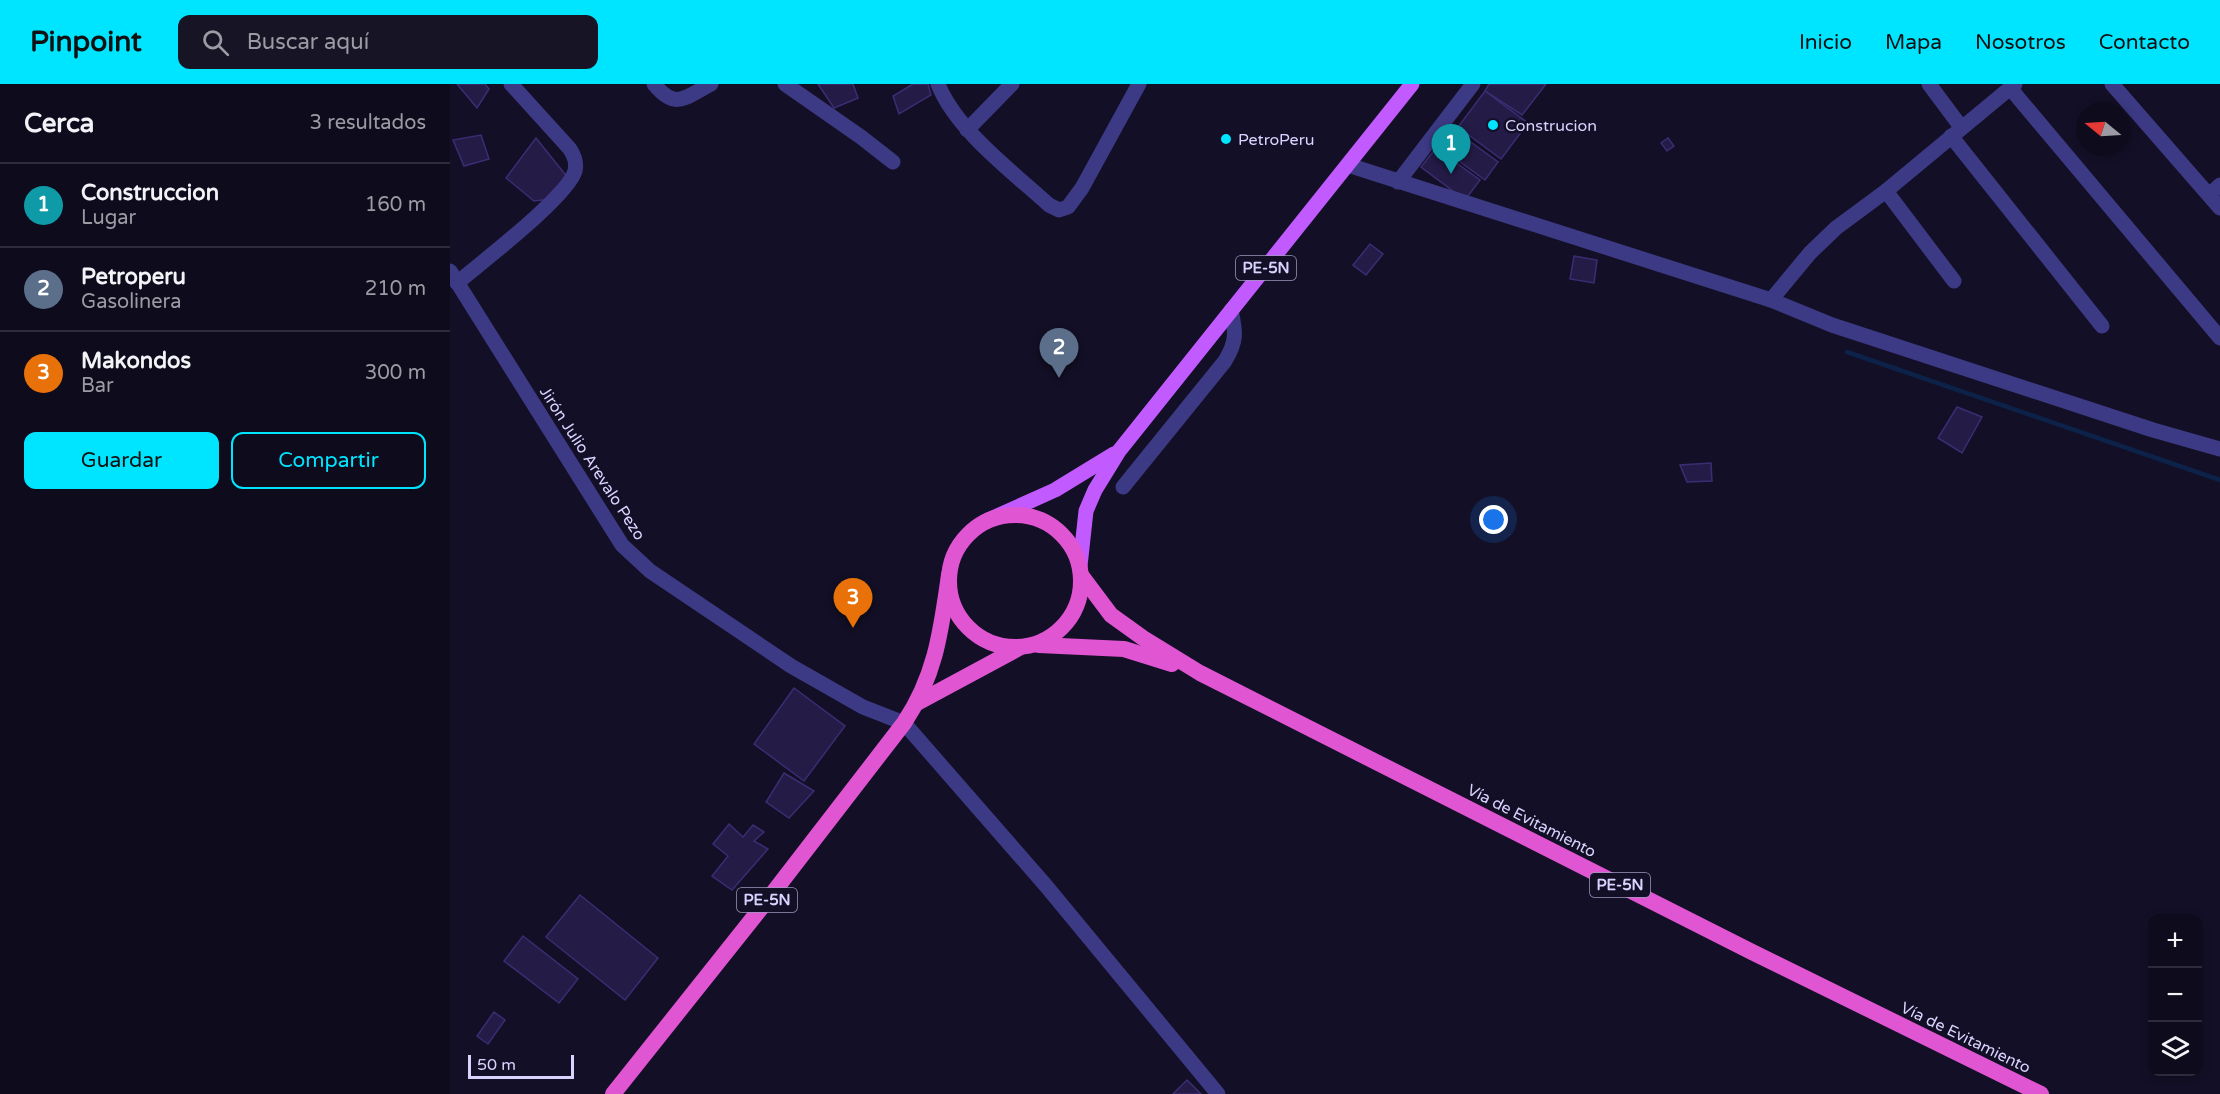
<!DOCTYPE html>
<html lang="es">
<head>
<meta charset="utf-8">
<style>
  body { margin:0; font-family:"Varela Round",sans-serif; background:#171425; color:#f1f3f6 }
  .controls { position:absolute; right:18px; bottom:18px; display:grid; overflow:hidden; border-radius:12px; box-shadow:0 3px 9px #0003 }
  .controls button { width:54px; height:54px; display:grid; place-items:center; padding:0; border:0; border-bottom:2px solid #2e2b3b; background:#0e0b1c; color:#f1f3f6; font:30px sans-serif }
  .compass { position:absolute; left:1626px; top:18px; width:54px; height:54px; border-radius:50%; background:#0e0b1c; box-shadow:0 3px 9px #0003; rotate:288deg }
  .scale { position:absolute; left:18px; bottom:15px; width:106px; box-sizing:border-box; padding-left:6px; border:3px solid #d9d4ff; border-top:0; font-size:16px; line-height:21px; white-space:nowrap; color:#d9d4ff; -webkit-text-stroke:4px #130f26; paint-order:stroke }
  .you { position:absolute; left:1044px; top:436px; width:21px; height:21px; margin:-15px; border:4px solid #fff; border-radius:50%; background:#1a73e8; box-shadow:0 0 0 9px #1a73e833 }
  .badge { display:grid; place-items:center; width:39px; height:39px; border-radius:50%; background:#00e5ff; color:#fff; font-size:20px; font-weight:700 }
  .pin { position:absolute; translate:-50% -50px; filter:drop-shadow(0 2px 3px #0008) }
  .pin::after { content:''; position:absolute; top:32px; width:21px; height:18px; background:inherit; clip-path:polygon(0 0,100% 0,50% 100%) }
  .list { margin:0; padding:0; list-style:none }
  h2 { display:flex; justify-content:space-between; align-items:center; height:78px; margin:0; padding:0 24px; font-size:26px }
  h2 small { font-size:20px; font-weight:400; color:#9b9ba3 }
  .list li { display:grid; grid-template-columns:39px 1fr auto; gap:18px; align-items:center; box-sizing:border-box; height:84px; padding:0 24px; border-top:2px solid #2e2b3b }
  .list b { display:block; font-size:22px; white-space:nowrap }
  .list p { margin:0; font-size:20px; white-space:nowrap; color:#9b9ba3 }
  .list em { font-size:20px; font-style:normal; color:#9b9ba3 }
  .actions { display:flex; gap:12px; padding:18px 24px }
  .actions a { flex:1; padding:14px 0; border:2px solid #00e5ff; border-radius:12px; text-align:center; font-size:21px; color:#00e5ff }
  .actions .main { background:#00e5ff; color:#111 }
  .icon { flex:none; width:33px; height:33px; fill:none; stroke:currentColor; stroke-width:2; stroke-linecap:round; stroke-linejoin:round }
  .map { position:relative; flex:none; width:1770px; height:1010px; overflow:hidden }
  header { display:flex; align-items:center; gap:36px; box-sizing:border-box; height:84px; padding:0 30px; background:#00e5ff; color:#111 }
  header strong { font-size:28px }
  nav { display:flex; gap:33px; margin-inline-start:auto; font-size:21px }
  .search { width:420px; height:54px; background:#171425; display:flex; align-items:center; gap:15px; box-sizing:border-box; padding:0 21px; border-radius:12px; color:#9b9ba3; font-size:22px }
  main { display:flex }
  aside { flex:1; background:#0e0b1c }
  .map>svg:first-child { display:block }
</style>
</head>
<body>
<header>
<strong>Pinpoint</strong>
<div class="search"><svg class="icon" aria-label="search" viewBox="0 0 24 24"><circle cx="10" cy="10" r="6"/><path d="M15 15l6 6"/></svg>Buscar aquí</div>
<nav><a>Inicio</a><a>Mapa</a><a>Nosotros</a><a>Contacto</a></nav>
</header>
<main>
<aside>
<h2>Cerca<small>3 resultados</small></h2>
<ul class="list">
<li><span class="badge" style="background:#0f9aa8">1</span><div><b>Construccion</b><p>Lugar</p></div><em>160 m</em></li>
<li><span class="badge" style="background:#5c6f8a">2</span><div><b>Petroperu</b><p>Gasolinera</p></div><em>210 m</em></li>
<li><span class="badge" style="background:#e8710a">3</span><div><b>Makondos</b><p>Bar</p></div><em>300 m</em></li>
</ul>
<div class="actions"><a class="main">Guardar</a><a>Compartir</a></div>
</aside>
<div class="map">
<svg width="1770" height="1010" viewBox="0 0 1770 1010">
  <rect width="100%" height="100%" fill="#130f26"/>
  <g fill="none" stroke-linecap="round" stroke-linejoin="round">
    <!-- stream -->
    <polyline stroke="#0c2248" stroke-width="4.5" points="1397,268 1770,396"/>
  </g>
  <!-- building -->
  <g fill="#241b47" stroke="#3b2d73" stroke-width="1.5">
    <polygon points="7,0 35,0 39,5 27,24"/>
    <polygon points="368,0 403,0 408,14 384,24"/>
    <polygon points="463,0 478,0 481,11 449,30 443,12"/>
    <polygon points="1039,0 1096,0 1072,31 1035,7"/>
    <polygon points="1035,7 1078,39 1051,75 1008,43"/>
    <polygon points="1003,45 1048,78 1035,96 990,63"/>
    <polygon points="31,51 39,75 14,82 3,56"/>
    <polygon points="86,54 118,94 101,115 84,117 56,94"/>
    <polygon points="1218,54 1224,62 1217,67 1211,59"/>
    <polygon points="986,64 1030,96 1015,116 971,83"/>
    <polygon points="920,160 933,170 916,191 903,181"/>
    <polygon points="1124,172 1147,176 1144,199 1120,195"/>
    <polygon points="1507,323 1532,333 1512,369 1488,354"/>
    <polygon points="1261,379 1262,397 1237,398 1230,381"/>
    <polygon points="344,604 395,642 354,697 304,660"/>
    <polygon points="334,689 364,707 339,734 316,718"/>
    <polygon points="279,740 293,753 303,741 314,748 304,757 318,765 282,806 262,792 278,772 263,760"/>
    <polygon points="130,811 208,874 175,916 96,853"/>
    <polygon points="73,852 128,895 109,919 54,877"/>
    <polygon points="44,928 55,936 38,960 27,952"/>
    <polygon points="737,996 751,1010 723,1010"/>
  </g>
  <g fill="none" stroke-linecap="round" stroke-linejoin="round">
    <!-- minor -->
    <g stroke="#3d3a85" stroke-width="15">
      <path d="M204,0C226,27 235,13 261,0"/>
      <polyline points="335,0 411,53 443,78"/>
      <path d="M488,0C506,46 563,88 599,121L609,126L618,123L632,104L689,0"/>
      <polyline points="1479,0 1511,43"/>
      <polyline points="1662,0 1770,124"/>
      <polyline points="1560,4 1770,254"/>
      <polyline points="517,46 562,0"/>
      <polyline points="1501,52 1652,242"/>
      <polyline points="898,81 1321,216 1382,241 1703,346 1770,365"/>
      <polyline points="948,98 1023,0"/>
      <polyline points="1436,107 1504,197"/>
      <polyline points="1759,111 1770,101"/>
      <polyline points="0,187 172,461 200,487 341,582 413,623 454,639 597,803 768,1010"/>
      <path d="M7,199C32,178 118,112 125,87C127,78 124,72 120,65L61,0"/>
      <polyline points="1321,216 1360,169 1386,144 1436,107 1565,0"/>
      <path d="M673,403L775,277C787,257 786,249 781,226"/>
    </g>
    <!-- primary -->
    <g stroke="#c25bff" stroke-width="15">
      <polyline points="536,437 605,406 664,370"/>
      <polyline points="630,482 636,427 645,406 669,367 962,0"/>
    </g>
    <!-- trunk -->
    <g stroke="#e055d1" stroke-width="16">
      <circle cx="565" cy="497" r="66"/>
      <polyline points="631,491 661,531 693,554 750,589 1302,868 1591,1010"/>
      <polyline points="589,561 674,565 722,580"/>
      <polyline points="467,619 569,564"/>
      <path d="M163,1010L319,814L454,639C486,591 491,546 499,491"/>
    </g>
  </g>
  <!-- markers -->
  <g fill="#00e5ff" stroke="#130f26" stroke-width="2">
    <circle cx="1043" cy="41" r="6"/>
    <circle cx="776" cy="55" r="6"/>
  </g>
  <g text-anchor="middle" stroke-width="5" stroke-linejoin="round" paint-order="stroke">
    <!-- shield labels -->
    <g fill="#130f26" stroke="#9e99be" stroke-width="1.5">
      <rect x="786" y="172" width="60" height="24" rx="4.5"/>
      <rect x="1140" y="789" width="60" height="24" rx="4.5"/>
      <rect x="287" y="804" width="60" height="24" rx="4.5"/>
    </g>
    <g font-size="15" font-weight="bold" fill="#d9d4ff">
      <text x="816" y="189">PE-5N</text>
      <text x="1170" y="806">PE-5N</text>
      <text x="317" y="821">PE-5N</text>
    </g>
    <!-- poi labels -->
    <g font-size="16" fill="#d9d4ff" stroke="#130f26" text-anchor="start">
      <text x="1055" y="47">Construcion</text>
      <text x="788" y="61">PetroPeru</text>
    </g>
    <!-- street labels -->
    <g font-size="16" fill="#d9d4ff" stroke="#130f26">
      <text transform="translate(143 379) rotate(57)" y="6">Jirón Julio Arevalo Pezo</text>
      <text transform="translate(1082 736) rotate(27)" y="6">Vía de Evitamiento</text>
      <text transform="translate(1516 953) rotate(26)" y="6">Vía de Evitamiento</text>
    </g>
  </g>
</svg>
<div class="controls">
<button>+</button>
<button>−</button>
<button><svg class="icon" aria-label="layers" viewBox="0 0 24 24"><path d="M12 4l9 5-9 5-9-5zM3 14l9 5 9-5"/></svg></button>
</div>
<svg class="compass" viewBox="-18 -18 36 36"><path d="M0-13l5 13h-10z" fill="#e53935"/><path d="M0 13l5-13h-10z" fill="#9b9ba3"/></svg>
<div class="scale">50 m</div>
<div class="you"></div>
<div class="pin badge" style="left:1001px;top:90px;background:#0f9aa8">1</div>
<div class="pin badge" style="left:609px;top:294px;background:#5c6f8a">2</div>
<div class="pin badge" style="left:403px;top:544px;background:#e8710a">3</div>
</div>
</main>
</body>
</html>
